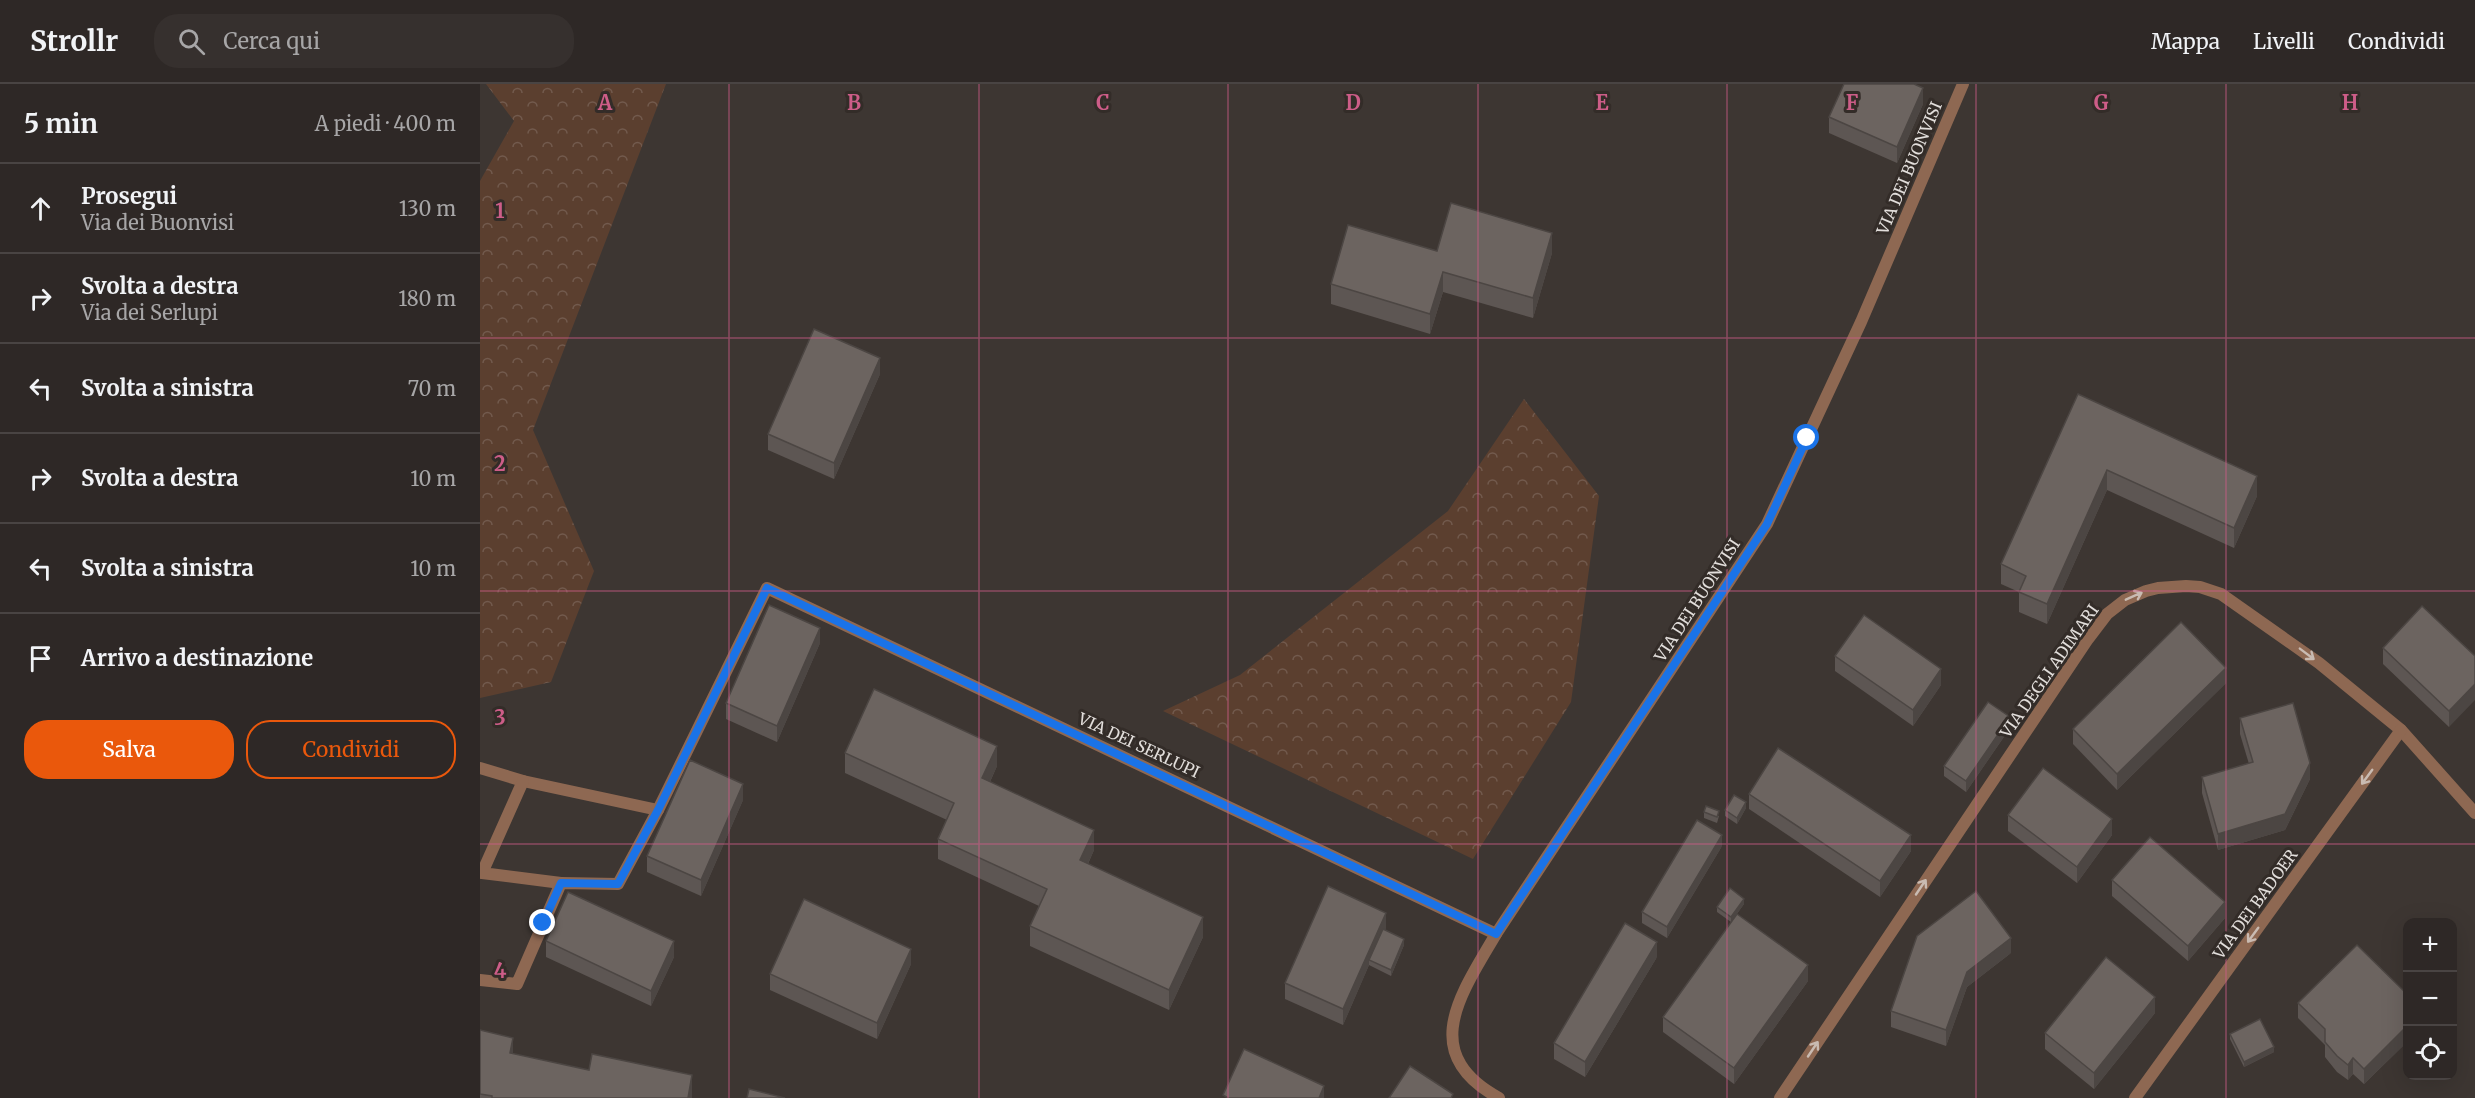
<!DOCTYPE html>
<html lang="it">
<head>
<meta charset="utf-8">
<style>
  body { margin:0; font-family:Merriweather,serif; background:#36302e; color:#f1f3f6 }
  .controls { position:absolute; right:18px; bottom:18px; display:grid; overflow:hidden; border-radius:12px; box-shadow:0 6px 24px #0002 }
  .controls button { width:54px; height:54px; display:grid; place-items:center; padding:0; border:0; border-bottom:2px solid #494443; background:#2e2826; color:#f1f3f6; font:30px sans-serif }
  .stop { position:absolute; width:18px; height:18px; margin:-14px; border:4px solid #1a73e8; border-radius:50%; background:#fff }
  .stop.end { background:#1a73e8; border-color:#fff; box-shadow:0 2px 6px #0008 }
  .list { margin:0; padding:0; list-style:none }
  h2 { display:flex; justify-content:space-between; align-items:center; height:78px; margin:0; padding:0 24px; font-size:26px }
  h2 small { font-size:20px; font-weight:400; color:#a7a6a7 }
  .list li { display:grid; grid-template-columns:39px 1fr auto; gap:18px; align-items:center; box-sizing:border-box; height:90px; padding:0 24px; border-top:2px solid #494443 }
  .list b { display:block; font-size:22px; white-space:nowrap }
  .list p { margin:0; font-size:20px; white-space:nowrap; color:#a7a6a7 }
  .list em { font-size:20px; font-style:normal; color:#a7a6a7 }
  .actions { display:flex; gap:12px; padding:18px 24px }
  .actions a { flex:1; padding:14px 0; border:2px solid #ea580c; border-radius:24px; text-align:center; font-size:21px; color:#ea580c }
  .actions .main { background:#ea580c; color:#fff }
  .icon { flex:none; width:33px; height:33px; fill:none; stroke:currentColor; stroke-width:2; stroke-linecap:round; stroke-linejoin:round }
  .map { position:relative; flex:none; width:1995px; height:1014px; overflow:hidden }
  header { display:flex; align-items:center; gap:36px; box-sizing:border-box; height:84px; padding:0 30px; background:#2e2826; border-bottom:2px solid #494443 }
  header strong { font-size:28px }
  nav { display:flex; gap:33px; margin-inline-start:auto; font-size:21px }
  .search { width:420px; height:54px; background:#36302e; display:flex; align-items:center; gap:15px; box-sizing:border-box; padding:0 21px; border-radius:24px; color:#a7a6a7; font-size:22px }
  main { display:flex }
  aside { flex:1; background:#2e2826 }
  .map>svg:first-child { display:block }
</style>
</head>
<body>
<header>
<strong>Strollr</strong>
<div class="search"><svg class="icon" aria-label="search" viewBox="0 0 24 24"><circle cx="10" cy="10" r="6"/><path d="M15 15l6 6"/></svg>Cerca qui</div>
<nav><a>Mappa</a><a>Livelli</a><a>Condividi</a></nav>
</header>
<main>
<aside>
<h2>5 min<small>A piedi · 400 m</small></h2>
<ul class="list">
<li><svg class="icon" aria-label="ahead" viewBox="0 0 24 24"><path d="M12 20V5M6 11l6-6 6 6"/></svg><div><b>Prosegui</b><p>Via dei Buonvisi</p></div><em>130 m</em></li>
<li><svg class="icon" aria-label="right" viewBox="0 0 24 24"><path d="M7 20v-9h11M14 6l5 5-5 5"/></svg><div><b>Svolta a destra</b><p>Via dei Serlupi</p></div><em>180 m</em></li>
<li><svg class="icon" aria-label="left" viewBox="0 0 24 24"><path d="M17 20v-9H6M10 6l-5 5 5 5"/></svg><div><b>Svolta a sinistra</b></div><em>70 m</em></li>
<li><svg class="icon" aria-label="right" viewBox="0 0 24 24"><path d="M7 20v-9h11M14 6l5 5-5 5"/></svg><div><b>Svolta a destra</b></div><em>10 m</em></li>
<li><svg class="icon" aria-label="left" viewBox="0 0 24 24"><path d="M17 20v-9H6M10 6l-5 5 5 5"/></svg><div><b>Svolta a sinistra</b></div><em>10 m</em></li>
<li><svg class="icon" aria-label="arrive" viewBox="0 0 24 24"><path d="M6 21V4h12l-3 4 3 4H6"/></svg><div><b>Arrivo a destinazione</b></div></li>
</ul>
<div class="actions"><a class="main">Salva</a><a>Condividi</a></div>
</aside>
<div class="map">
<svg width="1995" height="1014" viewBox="0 0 1995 1014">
  <defs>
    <pattern id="forest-crowns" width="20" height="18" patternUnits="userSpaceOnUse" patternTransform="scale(1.5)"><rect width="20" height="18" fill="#5b3f2f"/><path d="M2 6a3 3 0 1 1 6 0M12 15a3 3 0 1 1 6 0" fill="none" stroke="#725a4d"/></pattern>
  </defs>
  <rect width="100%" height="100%" fill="#3d3632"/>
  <!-- forest -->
  <g fill="url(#forest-crowns)">
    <polygon points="6,0 186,0 53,346 114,487 71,598 0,614 0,97 34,37"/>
    <polygon points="1044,315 1119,412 1091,618 993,775 683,627 760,591 968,427"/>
  </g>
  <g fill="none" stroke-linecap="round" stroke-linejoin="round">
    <!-- street -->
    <g stroke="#8e6852" stroke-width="12">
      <polyline points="0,684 43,697 178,726"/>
      <polyline points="43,697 2,789 81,799"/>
      <polyline points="0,896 37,900 81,799 138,800 178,726 287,504 1016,850"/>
      <path d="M1019,1014C937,969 981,910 1016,850L1287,440L1381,238L1483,0"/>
      <polyline points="1300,1014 1608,555 1627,530 1645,516 1666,507 1678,504 1706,502 1720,503 1741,510 1839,579 1921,646 1995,729"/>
      <polyline points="1655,1014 1921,646"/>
    </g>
  </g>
  <!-- wall -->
  <g fill="#5d5653">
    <polygon points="1443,20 1417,79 1349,49 1349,33"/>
    <polygon points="957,167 1072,169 1053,234 963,208 950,250 851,220 851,200"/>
    <polygon points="400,290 354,395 288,366 288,350"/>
    <polygon points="1598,310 1777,412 1754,464 1627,406 1567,540 1539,528 1539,508 1521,500 1521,480"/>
    <polygon points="340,559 297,658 246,635 246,619"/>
    <polygon points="1903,564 1995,572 1969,643 1903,580"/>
    <polygon points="1355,572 1461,601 1433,642 1355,587"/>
    <polygon points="1746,599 1637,706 1593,660 1593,645"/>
    <polygon points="1760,634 1830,695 1805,746 1738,766 1722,709 1722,693 1769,680 1760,650"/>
    <polygon points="1530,644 1486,708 1464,692 1464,682"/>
    <polygon points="365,669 517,682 510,698 614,766 608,780 723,853 689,926 550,862 550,842 559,822 458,775 458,755 467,736 365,689"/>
    <polygon points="1269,710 1431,767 1400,813 1269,725"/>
    <polygon points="263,716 221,812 167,788 167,772"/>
    <polygon points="1266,724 1257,740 1245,732 1245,726"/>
    <polygon points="1224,728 1239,732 1237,739 1224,734"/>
    <polygon points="1528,731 1632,751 1597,799 1528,747"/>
    <polygon points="1242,762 1187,854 1162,839 1162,828"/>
    <polygon points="1632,796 1745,834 1708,877 1632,812"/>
    <polygon points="1264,820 1251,838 1237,828 1237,823"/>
    <polygon points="906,844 905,846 924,861 911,892 889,881 863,941 805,915 805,899"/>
    <polygon points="66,857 194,873 171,922 66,873"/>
    <polygon points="1531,869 1487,903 1466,962 1411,943 1411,927"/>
    <polygon points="1177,873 1105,993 1074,975 1074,959"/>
    <polygon points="431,880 397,955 290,906 290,890"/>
    <polygon points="1328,897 1254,1000 1183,948 1183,933"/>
    <polygon points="1928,911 1928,957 1884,1000 1873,990 1868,996 1857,988 1845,973 1845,961 1818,934 1818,919"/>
    <polygon points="1675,929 1614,1005 1565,965 1565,949"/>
    <polygon points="0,946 33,970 212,1011 212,1014 0,1014"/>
    <polygon points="1750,950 1794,968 1764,983 1750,955"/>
  </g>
  <!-- shaded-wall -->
  <g fill="#4c4643">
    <polygon points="1443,4 1443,20 1417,79 1417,63"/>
    <polygon points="1072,149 1072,169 1053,234 1053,214"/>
    <polygon points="963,188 963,208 950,250 950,230"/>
    <polygon points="400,274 400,290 354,395 354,379"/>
    <polygon points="1627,386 1627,406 1567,540 1567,520"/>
    <polygon points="1777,392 1777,412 1754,464 1754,444"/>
    <polygon points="340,544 340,559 297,658 297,642"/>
    <polygon points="1746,584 1746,599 1637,706 1637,690"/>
    <polygon points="1461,585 1461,601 1433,642 1433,626"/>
    <polygon points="1995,600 1995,616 1969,643 1969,627"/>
    <polygon points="1530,633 1530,644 1486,708 1486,697"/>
    <polygon points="517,662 517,682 502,715 502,694"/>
    <polygon points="1830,679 1830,695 1805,746 1738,766 1738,750"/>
    <polygon points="263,700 263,716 221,812 221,796"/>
    <polygon points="1266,718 1266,724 1257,740 1257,734"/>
    <polygon points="1632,735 1632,751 1597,799 1597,783"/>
    <polygon points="614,746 614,766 600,797 600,776"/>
    <polygon points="1242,751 1242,762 1187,854 1187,843"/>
    <polygon points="1431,751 1431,767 1400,813 1400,797"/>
    <polygon points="1264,815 1264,820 1251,838 1251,833"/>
    <polygon points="1745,818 1745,834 1708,877 1708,862"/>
    <polygon points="906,829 906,844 891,877 889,876 889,881 863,941 863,925"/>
    <polygon points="723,833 723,853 689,926 689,906"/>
    <polygon points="1531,854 1531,869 1487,903 1466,962 1466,946 1487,888"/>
    <polygon points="924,855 924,861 911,892 911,886"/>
    <polygon points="194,857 194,873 171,922 171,907"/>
    <polygon points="1177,858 1177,873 1105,993 1105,978"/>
    <polygon points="431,865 431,880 397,955 397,939"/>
    <polygon points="1328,881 1328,897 1254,1000 1254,984"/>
    <polygon points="1675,913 1675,929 1614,1005 1614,989"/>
    <polygon points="1928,941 1928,957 1884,1000 1884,985"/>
    <polygon points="33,954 33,974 30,969"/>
    <polygon points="1794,963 1794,968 1764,983 1764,978"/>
    <polygon points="1873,974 1873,990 1868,996 1868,981"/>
    <polygon points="212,991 212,1014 208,1014"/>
    <polygon points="844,1002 844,1014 839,1014"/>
  </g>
  <!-- building -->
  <g fill="#6c6460" stroke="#4c4643" stroke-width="1.5">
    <polygon points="1364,0 1434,0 1443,4 1417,63 1349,33"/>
    <polygon points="971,119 1072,149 1053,214 963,188 950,230 851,200 868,141 957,167"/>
    <polygon points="334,245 400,274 354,379 288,350"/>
    <polygon points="1598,310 1777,392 1754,444 1627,386 1567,520 1539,508 1546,492 1521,480"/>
    <polygon points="289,521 340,544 297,642 246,619"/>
    <polygon points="1942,522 1995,572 1995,600 1969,627 1903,564"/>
    <polygon points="1384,531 1461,585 1433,626 1355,572"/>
    <polygon points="1701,538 1746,584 1637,690 1593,645"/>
    <polygon points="394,605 517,662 502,694 614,746 600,776 723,833 689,906 550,842 567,805 458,755 474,719 365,669"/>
    <polygon points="1508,618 1530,633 1486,697 1464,682"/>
    <polygon points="1813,619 1830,679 1805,730 1738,750 1722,693 1773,678 1760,634"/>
    <polygon points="1298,664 1431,751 1400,797 1269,710"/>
    <polygon points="210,676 263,700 221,796 167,772"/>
    <polygon points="1563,684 1632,735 1597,783 1528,731"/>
    <polygon points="1254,711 1266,718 1257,734 1245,726"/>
    <polygon points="1226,722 1239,727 1237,733 1224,728"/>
    <polygon points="1217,736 1242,751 1187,843 1162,828"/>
    <polygon points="1670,753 1745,818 1708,862 1632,796"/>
    <polygon points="848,802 906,829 863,925 805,899"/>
    <polygon points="1250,804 1264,815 1251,833 1237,823"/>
    <polygon points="1496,807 1531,854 1487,888 1466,946 1411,927 1437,852"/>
    <polygon points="88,808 194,857 171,907 66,857"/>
    <polygon points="324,815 431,865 397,939 290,890"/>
    <polygon points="1257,830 1328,881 1254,984 1183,933"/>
    <polygon points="1145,839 1177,858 1105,978 1074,959"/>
    <polygon points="903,845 924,855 911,886 889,876"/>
    <polygon points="1877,861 1928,911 1928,941 1884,985 1873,974 1868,981 1857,972 1845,958 1845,945 1818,919"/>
    <polygon points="1626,873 1675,913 1614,989 1565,949"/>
    <polygon points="1780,935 1794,963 1764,978 1750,950"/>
    <polygon points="0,946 33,954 30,969 109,986 112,970 212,991 208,1014 12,1014 12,1012 0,1010"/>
    <polygon points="764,965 844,1002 839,1014 748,1014 743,1011"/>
    <polygon points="930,982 973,1010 971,1014 909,1014"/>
    <polygon points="269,1005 305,1014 267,1014"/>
  </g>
  <!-- one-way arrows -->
  <defs><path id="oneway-shaft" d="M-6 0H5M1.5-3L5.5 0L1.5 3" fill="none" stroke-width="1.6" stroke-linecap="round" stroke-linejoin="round" transform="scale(1.5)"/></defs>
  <g stroke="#c9bbb2">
    <use href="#oneway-shaft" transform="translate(1654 512) rotate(-24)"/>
    <use href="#oneway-shaft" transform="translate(1827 570) rotate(37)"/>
    <use href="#oneway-shaft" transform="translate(1887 693) rotate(126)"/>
    <use href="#oneway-shaft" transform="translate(1441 803) rotate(-56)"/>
    <use href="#oneway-shaft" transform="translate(1773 851) rotate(126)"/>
    <use href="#oneway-shaft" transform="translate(1333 965) rotate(-56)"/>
  </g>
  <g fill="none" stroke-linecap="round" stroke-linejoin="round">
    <!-- route -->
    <polyline stroke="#1a73e8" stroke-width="8" points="63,839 81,799 138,800 178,726 287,504 1016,850 1287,440 1327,354"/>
  </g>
  <!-- grid -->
  <path fill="none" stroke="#cd5d88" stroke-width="1.5" stroke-opacity="0.55" d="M249,0V1014M499,0V1014M748,0V1014M998,0V1014M1247,0V1014M1496,0V1014M1746,0V1014M0,254H1995M0,507H1995M0,760H1995"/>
  <g text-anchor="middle" stroke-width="6" stroke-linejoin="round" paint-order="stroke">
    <!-- street labels -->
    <g font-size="16" fill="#e2dedb" stroke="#332c28">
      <text transform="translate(1429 84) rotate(-67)" y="6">VIA DEI BUONVISI</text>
      <text transform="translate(1217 516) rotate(-57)" y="6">VIA DEI BUONVISI</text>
      <text transform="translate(1569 587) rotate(-55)" y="6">VIA DEGLI ADIMARI</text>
      <text transform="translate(659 661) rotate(25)" y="6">VIA DEI SERLUPI</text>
      <text transform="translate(1775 820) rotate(-54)" y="6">VIA DEI BADOER</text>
    </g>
  </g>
  <g font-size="20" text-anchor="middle" font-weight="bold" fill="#cd5d88" stroke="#332c28" stroke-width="6" stroke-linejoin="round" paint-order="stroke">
    <text x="125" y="26">A</text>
    <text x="374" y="26">B</text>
    <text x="623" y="26">C</text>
    <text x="873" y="26">D</text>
    <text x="1122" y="26">E</text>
    <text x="1372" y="26">F</text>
    <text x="1621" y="26">G</text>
    <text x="1870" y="26">H</text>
    <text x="20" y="134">1</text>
    <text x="20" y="387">2</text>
    <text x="20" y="641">3</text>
    <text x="20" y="894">4</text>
  </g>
</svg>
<div class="controls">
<button>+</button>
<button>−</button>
<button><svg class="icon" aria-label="locate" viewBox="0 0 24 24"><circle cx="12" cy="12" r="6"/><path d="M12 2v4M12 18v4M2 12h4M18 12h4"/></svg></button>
</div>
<div class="stop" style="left:1327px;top:354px"></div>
<div class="stop end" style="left:63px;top:839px"></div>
</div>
</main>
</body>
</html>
